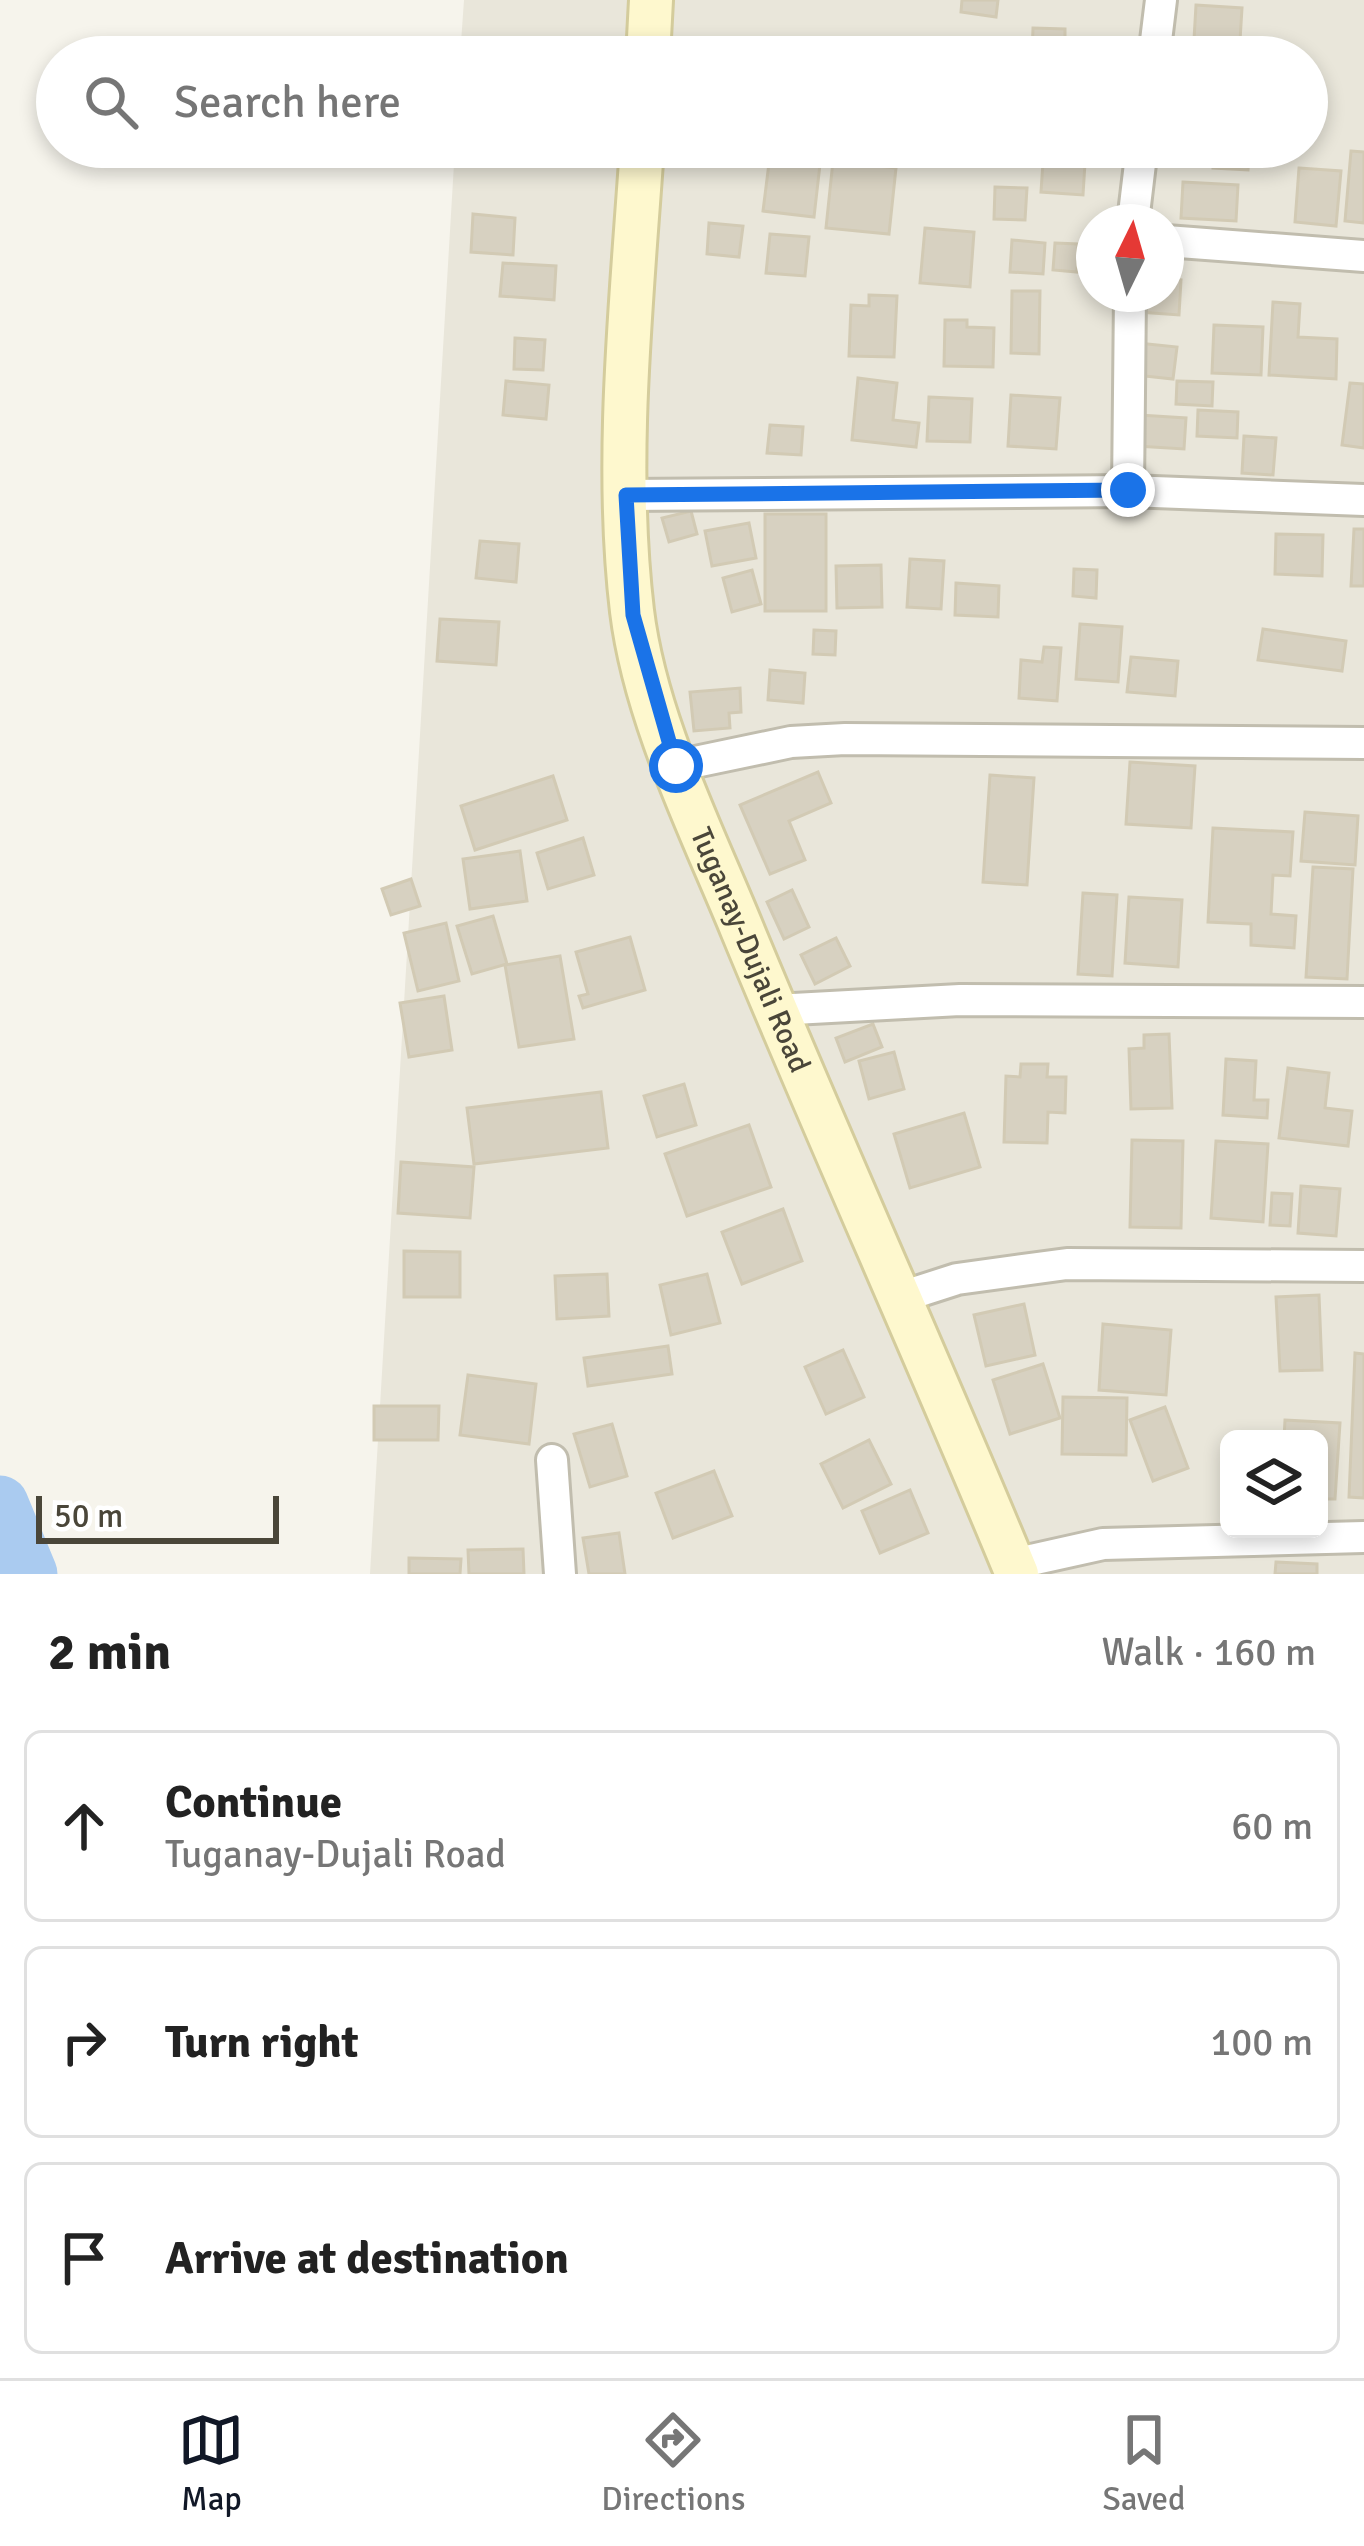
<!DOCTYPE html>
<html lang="en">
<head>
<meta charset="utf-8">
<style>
  body { margin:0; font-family:Signika,sans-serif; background:#f2f2f2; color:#222 }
  .controls { position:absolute; right:36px; bottom:36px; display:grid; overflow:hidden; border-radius:18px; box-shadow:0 6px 18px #0003 }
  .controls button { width:108px; height:108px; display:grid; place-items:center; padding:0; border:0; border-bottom:3px solid #e0e0e0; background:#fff; color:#222; font:60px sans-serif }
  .compass { position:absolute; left:1076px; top:204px; width:108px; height:108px; border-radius:50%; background:#fff; box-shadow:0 6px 18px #0003; rotate:5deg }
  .scale { position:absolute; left:36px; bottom:30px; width:243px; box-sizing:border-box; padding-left:12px; border:6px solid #4a4639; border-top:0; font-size:33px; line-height:42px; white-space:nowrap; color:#4a4639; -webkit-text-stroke:9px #fff; paint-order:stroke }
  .stop { position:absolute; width:36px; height:36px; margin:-27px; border:9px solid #1a73e8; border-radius:50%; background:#fff }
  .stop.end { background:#1a73e8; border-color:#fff; box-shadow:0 3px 12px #0008 }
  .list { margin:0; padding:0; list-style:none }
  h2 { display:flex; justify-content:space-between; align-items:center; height:156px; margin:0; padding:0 48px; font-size:51px }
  h2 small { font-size:39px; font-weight:400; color:#767676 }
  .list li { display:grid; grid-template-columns:78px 1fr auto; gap:36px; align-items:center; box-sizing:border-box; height:192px; margin:0 24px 24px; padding:0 24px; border:3px solid #e0e0e0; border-radius:18px }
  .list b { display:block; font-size:45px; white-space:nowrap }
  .list p { margin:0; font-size:39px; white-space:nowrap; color:#767676 }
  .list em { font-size:39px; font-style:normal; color:#767676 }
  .icon { flex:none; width:66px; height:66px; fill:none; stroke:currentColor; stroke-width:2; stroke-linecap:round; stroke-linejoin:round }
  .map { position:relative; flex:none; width:1364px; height:1574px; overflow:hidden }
  .search { position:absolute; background:#fff; box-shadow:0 6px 18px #0003; left:36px; right:36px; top:36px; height:132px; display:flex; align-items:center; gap:30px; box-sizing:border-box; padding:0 42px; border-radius:66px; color:#767676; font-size:45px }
  .sheet { height:804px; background:#fff }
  nav { display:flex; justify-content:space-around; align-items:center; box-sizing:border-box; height:168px; border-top:3px solid #e0e0e0; background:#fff; font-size:33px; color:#767676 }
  nav a { display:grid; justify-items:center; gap:6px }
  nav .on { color:#111827 }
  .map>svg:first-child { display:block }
</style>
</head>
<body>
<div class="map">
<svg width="1364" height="1574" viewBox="0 0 1364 1574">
  <rect width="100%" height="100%" fill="#f6f4ec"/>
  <!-- residential -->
  <path fill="#e9e6da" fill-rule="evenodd" d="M464,0H1364V1574H370L455,147H1307V57H460ZM1094,222H1166V294H1094ZM1229,1439H1319V1529H1229Z"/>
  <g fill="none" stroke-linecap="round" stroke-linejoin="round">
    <!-- river -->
    <polyline stroke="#aacbf0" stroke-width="57" points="0,1504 29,1574"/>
  </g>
  <!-- building -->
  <g fill="#d7d1c1" stroke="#d2cab4" stroke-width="3">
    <polygon points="962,0 998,0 996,17 961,12"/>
    <polygon points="1196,5 1242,8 1239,57 1193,57"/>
    <polygon points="1033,28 1065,29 1065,46 1087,47 1086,57 1032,57"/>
    <rect x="984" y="41" width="35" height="16"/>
    <polygon points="695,147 733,147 731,160 694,156"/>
    <polygon points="771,147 822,147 814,217 763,211"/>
    <polygon points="995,147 1029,147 1028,165 993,163"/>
    <polygon points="1044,147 1086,147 1083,195 1041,192"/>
    <polygon points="1214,147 1250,147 1248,170 1213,168"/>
    <polygon points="1351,151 1364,152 1364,223 1345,221"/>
    <polygon points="833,161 896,168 889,234 826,228"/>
    <polygon points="1299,168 1341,171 1336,226 1295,222"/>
    <polygon points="1183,182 1238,185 1236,221 1181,218"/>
    <polygon points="995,187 1027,188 1025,220 994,219"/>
    <polygon points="473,214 515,218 513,255 471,252"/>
    <polygon points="709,223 743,226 739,257 707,254"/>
    <polygon points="925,228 974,232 970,287 920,283"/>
    <polygon points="770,234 809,237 805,276 766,273"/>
    <polygon points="1012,240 1045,243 1043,274 1010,272"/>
    <polygon points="1055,243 1078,244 1077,272 1053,270"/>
    <polygon points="503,263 556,266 554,300 500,296"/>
    <polygon points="1166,279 1181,280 1179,315 1139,312 1140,294 1166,294"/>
    <polygon points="1012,291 1040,291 1039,354 1011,353"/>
    <polygon points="869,295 897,296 894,357 849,356 851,305 869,306"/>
    <polygon points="1273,302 1300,304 1298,337 1337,339 1336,379 1269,375"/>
    <polygon points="945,320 967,320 967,327 994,328 993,367 944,366"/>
    <polygon points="1214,325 1263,327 1261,375 1212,373"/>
    <polygon points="515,338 545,340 543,370 514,369"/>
    <polygon points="1138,343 1177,347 1173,379 1135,375"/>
    <polygon points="858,378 897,383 893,420 919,423 916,447 852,440"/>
    <polygon points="506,381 549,385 546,419 503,415"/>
    <polygon points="1177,381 1213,382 1212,406 1176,404"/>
    <polygon points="1350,383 1364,384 1364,448 1342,445"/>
    <polygon points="1011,395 1060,398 1056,449 1008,446"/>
    <polygon points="929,397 972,399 970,442 927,441"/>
    <polygon points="1198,410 1238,412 1237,438 1197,436"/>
    <polygon points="1139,415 1186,418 1184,449 1137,446"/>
    <polygon points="770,425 803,427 801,455 767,453"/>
    <polygon points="1244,436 1276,438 1273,475 1242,473"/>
    <polygon points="691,511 697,534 669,542 662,518"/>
    <rect x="765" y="514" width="61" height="97"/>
    <polygon points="749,523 756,558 712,566 705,531"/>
    <polygon points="1354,529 1364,529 1364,586 1351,586"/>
    <polygon points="1276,534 1323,535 1322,576 1275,574"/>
    <polygon points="480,541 519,544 516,582 476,578"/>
    <polygon points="910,559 944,561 941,609 907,607"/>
    <polygon points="881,565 882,607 837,608 836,566"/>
    <polygon points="1074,569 1097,570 1096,598 1073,596"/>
    <polygon points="752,570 761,604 732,612 723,578"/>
    <polygon points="956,583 999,586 998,617 955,615"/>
    <polygon points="440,619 499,622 496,665 437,661"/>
    <polygon points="1080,624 1122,627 1118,682 1076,679"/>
    <polygon points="1263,629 1346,641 1342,671 1258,660"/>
    <polygon points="814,630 836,631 835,655 813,654"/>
    <polygon points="1044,647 1061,648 1057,701 1019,698 1021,660 1042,662"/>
    <polygon points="1131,657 1178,661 1175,696 1127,692"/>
    <polygon points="770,670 805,673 803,703 768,700"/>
    <polygon points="740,688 741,712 729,713 730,728 694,731 690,692"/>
    <polygon points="1130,762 1195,766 1191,828 1126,824"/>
    <polygon points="818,772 831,803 789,821 805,860 770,874 740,805"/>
    <polygon points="990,775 1034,778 1027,885 983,882"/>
    <polygon points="553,776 567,820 475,850 461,806"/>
    <polygon points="1305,812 1358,816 1355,865 1301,861"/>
    <polygon points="1213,828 1293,832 1290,876 1273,875 1271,914 1296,916 1294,948 1251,945 1251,924 1208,922"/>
    <polygon points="583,838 594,875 548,889 537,853"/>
    <polygon points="520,851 527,901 470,909 463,859"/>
    <polygon points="1313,867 1353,869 1347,979 1306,977"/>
    <polygon points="411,879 420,906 391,915 382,889"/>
    <polygon points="792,890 809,927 784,939 767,902"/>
    <polygon points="1083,893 1117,895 1112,976 1078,974"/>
    <polygon points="1129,897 1182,900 1178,967 1125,963"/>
    <polygon points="493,916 507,964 472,974 457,926"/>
    <polygon points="446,923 459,981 418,991 404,933"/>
    <polygon points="630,937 645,990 583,1008 579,996 588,994 576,952"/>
    <polygon points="836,938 850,966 815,984 801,955"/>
    <polygon points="560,956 574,1039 519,1047 505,965"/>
    <polygon points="444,996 452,1050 409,1057 400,1003"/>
    <polygon points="873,1024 882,1047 845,1062 836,1038"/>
    <polygon points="1169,1034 1172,1108 1131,1109 1129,1049 1144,1048 1144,1035"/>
    <polygon points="894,1052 904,1089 869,1099 859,1061"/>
    <polygon points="1226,1059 1256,1061 1254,1100 1268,1100 1267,1118 1223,1115"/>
    <polygon points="1021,1064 1048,1064 1047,1077 1066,1077 1065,1113 1048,1112 1047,1143 1004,1142 1006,1076 1020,1077"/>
    <polygon points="1288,1068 1329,1073 1325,1108 1352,1111 1348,1146 1279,1138"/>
    <polygon points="684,1084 696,1125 657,1137 644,1096"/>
    <polygon points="601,1092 608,1148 474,1164 467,1108"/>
    <polygon points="964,1113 980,1167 910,1188 894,1134"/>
    <polygon points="749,1125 771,1187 687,1216 665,1154"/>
    <polygon points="1132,1140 1183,1141 1181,1228 1130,1227"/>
    <polygon points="1216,1141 1268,1144 1263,1222 1211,1218"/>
    <polygon points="401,1162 474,1167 470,1218 398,1213"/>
    <polygon points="1301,1186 1340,1189 1336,1236 1298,1233"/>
    <polygon points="1272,1193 1292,1194 1290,1226 1270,1225"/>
    <polygon points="783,1209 802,1261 742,1284 722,1232"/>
    <polygon points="404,1251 460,1252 460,1297 404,1297"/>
    <polygon points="607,1274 609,1316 557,1319 555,1276"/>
    <polygon points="707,1274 720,1323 671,1335 660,1285"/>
    <polygon points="1319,1295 1322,1370 1280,1371 1276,1297"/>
    <polygon points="1024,1304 1035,1355 986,1366 974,1315"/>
    <polygon points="1103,1324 1171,1330 1166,1395 1099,1390"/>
    <polygon points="668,1346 672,1374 588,1386 584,1358"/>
    <polygon points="843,1350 864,1397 826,1414 805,1367"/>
    <polygon points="1355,1353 1364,1354 1364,1498 1349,1497"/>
    <polygon points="1043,1364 1060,1418 1010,1434 993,1380"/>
    <polygon points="468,1375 536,1384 529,1444 460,1435"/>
    <polygon points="1063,1397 1127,1398 1126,1455 1062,1454"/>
    <polygon points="374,1406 439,1406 438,1440 374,1440"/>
    <polygon points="1165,1407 1188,1468 1153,1481 1130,1420"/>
    <polygon points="1285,1420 1340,1423 1335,1499 1319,1499 1319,1439 1284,1439"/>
    <polygon points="612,1424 627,1476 590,1487 574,1434"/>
    <polygon points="869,1440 891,1484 843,1508 821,1464"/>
    <polygon points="714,1471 732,1516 673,1538 656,1493"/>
    <polygon points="910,1490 928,1533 880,1553 862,1511"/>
    <polygon points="619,1533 625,1574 589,1574 583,1538"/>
    <polygon points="523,1549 524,1574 469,1574 468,1550"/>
    <polygon points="409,1558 461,1559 460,1574 409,1574"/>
    <polygon points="1276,1562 1317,1564 1317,1574 1275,1574"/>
  </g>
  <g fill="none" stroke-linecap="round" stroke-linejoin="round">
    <defs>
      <g id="street">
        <polyline points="1154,57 1161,0"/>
        <polyline points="1133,222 1142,147"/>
        <polyline points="1166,241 1364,256"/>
        <polyline points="1128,491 1130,294"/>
        <polyline points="626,495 1128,491 1364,500"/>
        <polyline points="676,766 791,742 845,739 1364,743"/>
        <polyline points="775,1010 960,1000 1364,1002"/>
        <polyline points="898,1298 957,1279 1067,1264 1364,1266"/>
        <polyline points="552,1460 560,1574"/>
        <polyline points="1013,1564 1103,1544 1364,1537"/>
      </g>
      <g id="secondary">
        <polyline points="648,57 651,0"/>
        <path id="s1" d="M642,147C632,297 614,461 632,611C645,718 701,829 742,929C831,1145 928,1358 1017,1574"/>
      </g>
    </defs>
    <!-- street casing -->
    <use href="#street" stroke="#c1bdae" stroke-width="36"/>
    <!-- secondary casing -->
    <use href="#secondary" stroke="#d4cc9c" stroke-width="48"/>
    <!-- street -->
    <use href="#street" stroke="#fff" stroke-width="30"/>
    <!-- secondary -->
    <use href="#secondary" stroke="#fef8ce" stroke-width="42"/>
  </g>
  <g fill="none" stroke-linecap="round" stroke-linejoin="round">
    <!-- route -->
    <polyline stroke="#1a73e8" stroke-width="15" points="676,766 633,615 626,495 1128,490"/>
  </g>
  <g text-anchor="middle" stroke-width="12" stroke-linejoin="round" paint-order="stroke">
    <!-- street labels -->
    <g font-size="30" fill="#4a4639" stroke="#fff">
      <text dy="10" stroke="none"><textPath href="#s1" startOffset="825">Tuganay-Dujali Road</textPath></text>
    </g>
  </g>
</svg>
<div class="controls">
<button><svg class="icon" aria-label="layers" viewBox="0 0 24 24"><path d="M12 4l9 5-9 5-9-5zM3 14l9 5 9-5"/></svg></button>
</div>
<svg class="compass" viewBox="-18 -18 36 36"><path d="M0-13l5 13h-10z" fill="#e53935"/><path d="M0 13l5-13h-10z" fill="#767676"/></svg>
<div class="scale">50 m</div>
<div class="stop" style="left:676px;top:766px"></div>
<div class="stop end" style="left:1128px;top:490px"></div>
<div class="search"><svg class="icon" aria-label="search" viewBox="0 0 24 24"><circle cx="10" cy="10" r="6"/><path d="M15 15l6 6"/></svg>Search here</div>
</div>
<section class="sheet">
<h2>2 min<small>Walk · 160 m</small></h2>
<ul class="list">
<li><svg class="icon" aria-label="ahead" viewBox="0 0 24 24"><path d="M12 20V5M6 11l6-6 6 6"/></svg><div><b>Continue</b><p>Tuganay-Dujali Road</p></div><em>60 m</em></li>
<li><svg class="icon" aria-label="right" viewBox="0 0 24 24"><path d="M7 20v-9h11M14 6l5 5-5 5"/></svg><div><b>Turn right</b></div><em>100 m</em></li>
<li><svg class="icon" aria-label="arrive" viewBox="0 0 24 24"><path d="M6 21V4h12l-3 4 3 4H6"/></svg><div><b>Arrive at destination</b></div></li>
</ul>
</section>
<nav>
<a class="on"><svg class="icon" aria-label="map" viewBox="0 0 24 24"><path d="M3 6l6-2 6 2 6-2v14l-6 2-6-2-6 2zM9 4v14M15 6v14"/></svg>Map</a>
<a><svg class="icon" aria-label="directions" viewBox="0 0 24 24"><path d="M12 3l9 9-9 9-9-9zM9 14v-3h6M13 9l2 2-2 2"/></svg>Directions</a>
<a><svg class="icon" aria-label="saved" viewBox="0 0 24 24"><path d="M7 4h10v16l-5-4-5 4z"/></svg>Saved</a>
</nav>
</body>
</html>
